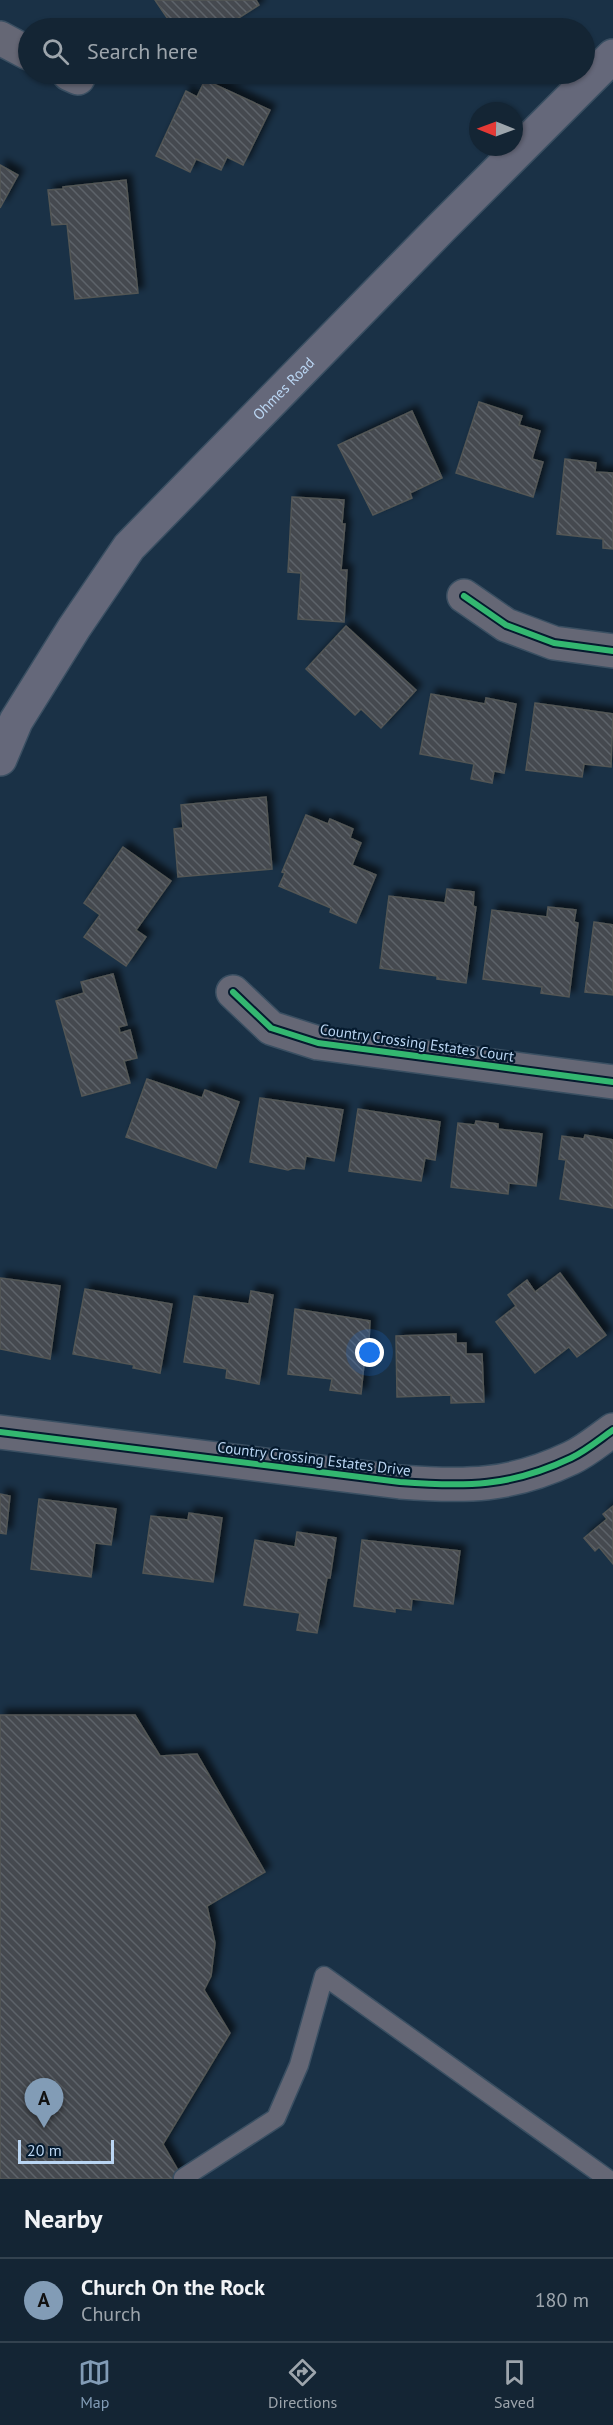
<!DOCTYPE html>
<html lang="en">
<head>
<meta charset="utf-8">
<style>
  body { margin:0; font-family:"PT Sans",sans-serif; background:#213140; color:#f1f3f6 }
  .compass { position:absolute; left:469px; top:102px; width:54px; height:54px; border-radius:50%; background:#142534; box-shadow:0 2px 4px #0004; rotate:271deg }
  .scale { position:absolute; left:18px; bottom:15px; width:96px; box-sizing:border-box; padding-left:6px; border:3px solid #bad5f2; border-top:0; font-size:16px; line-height:21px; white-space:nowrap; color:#bad5f2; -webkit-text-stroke:4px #051a2e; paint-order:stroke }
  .you { position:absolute; left:370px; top:1353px; width:21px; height:21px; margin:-15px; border:4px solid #fff; border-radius:50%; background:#1a73e8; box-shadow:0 0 0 9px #1a73e833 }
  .badge { display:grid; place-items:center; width:39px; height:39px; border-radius:50%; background:#829cb6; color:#111; font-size:20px; font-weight:700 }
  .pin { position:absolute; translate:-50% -50px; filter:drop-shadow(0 2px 3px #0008) }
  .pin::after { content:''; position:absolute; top:32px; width:21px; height:18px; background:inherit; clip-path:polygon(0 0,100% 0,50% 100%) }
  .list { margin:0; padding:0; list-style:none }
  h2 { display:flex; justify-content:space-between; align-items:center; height:78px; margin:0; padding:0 24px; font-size:26px }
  h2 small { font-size:20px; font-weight:400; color:#9da5ac }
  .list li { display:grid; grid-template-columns:39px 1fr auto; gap:18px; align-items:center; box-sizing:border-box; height:84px; padding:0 24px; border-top:2px solid #33424f }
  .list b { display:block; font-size:22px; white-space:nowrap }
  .list p { margin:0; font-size:20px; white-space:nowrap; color:#9da5ac }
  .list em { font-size:20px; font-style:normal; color:#9da5ac }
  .icon { flex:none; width:33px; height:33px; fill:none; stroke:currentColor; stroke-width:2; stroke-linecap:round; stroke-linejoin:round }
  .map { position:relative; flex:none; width:613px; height:2179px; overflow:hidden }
  .search { position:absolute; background:#142534; box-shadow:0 2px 4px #0004; left:18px; right:18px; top:18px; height:66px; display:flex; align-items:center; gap:15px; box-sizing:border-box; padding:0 21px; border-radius:33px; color:#9da5ac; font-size:22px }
  .sheet { height:162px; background:#142534 }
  nav { display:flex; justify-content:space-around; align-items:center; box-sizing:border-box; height:84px; border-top:2px solid #33424f; background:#142534; font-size:16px; color:#9da5ac }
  nav a { display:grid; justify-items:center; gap:3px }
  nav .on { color:#829cb6 }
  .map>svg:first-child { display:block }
</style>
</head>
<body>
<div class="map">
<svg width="613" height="2179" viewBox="0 0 613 2179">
  <defs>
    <pattern id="building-back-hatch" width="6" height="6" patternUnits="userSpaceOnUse" patternTransform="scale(1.5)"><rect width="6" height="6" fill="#444a4f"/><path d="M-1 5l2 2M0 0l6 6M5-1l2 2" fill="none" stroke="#5d6369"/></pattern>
    <filter id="shadow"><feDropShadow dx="5.5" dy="-5.5" stdDeviation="3" flood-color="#0009"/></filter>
  </defs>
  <rect width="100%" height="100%" fill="#1a3146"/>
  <!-- building -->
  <g fill="url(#building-back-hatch)" stroke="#535655" stroke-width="1.5" filter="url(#shadow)">
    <polygon points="155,0 256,0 259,5 223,28 174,28"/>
    <polygon points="205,80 270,110 243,165 227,157 221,170 196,159 190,172 156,156 186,91 197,97"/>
    <polygon points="0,165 18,175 0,208"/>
    <polygon points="126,180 138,293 75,299 67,224 52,225 48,190 63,189 63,187"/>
    <polygon points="479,402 522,416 519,425 540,431 532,459 543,462 533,497 456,473"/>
    <polygon points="412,411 442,478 410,493 412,498 373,515 338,445"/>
    <polygon points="565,459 596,463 595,472 613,473 613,549 603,548 603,539 557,534"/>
    <polygon points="292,497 344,500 342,524 345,524 341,570 347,570 344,622 298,619 301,573 288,572"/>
    <polygon points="346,626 416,690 381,728 361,709 355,715 306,669"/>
    <polygon points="431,694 485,704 486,698 516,704 504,773 494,771 492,783 471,779 474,764 420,754"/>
    <polygon points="535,703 613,714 611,767 584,764 582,777 526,770"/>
    <polygon points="266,797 272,869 178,877 174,829 183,828 181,805"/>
    <polygon points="306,815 328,824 330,819 353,829 350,838 361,843 352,865 376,875 356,923 330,912 331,908 279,886 285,873 282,872"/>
    <polygon points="123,847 171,881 136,930 146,937 126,966 84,937 100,915 84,903"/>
    <polygon points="447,889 474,892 473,906 476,907 466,983 437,979 437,976 380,968 389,896 445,903"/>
    <polygon points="548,907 576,910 574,922 578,923 569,997 541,993 542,987 483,979 492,910 547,917"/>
    <polygon points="594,922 613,925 613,995 585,992"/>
    <polygon points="113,974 127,1025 119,1027 120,1033 130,1030 137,1058 124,1061 130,1083 82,1096 56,1001 84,993 81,982"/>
    <polygon points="147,1079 202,1098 205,1090 239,1102 216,1168 126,1137"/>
    <polygon points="260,1098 343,1110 334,1161 306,1156 304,1169 293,1168 288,1170 250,1162"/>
    <polygon points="358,1109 440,1122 435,1160 425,1158 421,1181 349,1171"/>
    <polygon points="476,1121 498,1124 498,1129 542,1134 536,1186 509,1183 508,1194 451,1187 458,1123 475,1125"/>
    <polygon points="585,1135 613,1140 613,1208 560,1199 566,1160 559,1159 562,1136 584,1139"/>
    <polygon points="560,1273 606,1335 577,1357 569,1347 535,1373 496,1322 516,1306 508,1295 527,1280 535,1292"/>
    <polygon points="0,1278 60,1286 50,1359 0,1349"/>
    <polygon points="85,1289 172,1304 160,1373 133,1368 134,1365 73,1354"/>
    <polygon points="251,1291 273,1295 259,1384 226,1378 227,1369 184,1362 194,1296 249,1304"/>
    <polygon points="295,1309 370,1321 369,1341 371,1345 370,1358 364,1364 361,1394 330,1390 332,1379 288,1374"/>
    <polygon points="456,1334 456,1343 466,1343 466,1354 482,1354 484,1402 451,1403 451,1395 397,1397 396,1336"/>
    <polygon points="0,1494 10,1496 6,1534 0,1533"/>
    <polygon points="39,1499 116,1509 111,1545 95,1543 91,1577 31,1569"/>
    <polygon points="613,1506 613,1564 599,1547 595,1551 584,1538 607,1519 603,1514"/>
    <polygon points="189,1513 222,1518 213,1582 143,1573 151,1516 188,1520"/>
    <polygon points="297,1532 336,1538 330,1578 327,1578 317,1633 297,1630 300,1613 244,1605 255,1540 295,1547"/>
    <polygon points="362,1540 460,1551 453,1604 412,1599 411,1610 395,1608 395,1612 354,1606"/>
    <polygon points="0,1715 135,1715 160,1756 197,1754 265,1872 207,1906 215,1943 211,1976 204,1990 230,2033 163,2144 183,2179 0,2179"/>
  </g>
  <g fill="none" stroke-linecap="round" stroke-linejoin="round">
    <defs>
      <polyline id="lane" points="183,2178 276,2118 299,2065 324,1976 608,2179"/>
      <g id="street">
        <polyline points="0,38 28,53"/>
        <polyline points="69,74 78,78"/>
        <polyline points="464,596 506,625 554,643 613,651"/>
        <polyline points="233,992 271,1028 318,1043 613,1082"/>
        <path d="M0,1432L400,1482C466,1487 510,1487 571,1458C586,1451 600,1439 613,1430"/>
      </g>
      <g id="secondary">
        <path id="s1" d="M0,759L16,721L74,628L129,547L441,228L613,56"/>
      </g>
    </defs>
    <!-- lane casing -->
    <use href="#lane" stroke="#3a4f62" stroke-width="21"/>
    <!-- street casing -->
    <use href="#street" stroke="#3a4f62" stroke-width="36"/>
    <!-- secondary casing -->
    <use href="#secondary" stroke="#3a4f62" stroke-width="36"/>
    <!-- lane -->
    <use href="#lane" stroke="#656775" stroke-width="18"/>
    <!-- street -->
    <use href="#street" stroke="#656775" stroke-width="33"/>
    <!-- secondary -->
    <use href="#secondary" stroke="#65687a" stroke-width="33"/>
    <defs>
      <g id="cycleway">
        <polyline points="464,596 506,625 554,643 613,651"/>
        <polyline points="233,992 271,1028 318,1043 613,1082"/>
        <path d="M0,1432L400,1482C466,1487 510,1487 571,1458C586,1451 600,1439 613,1430"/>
      </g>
    </defs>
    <!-- cycleway casing -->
    <use href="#cycleway" stroke="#051a2e" stroke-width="10"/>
    <!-- cycleway -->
    <use href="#cycleway" stroke="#33b770" stroke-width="6"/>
  </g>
  <g text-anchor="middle" stroke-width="4.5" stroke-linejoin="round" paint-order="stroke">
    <!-- street labels -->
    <g font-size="15" fill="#bad5f2" stroke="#051a2e">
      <text dy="5" stroke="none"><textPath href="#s1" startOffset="470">Ohmes Road</textPath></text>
      <text transform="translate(417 1043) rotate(8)" y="5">Country Crossing Estates Court</text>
      <text transform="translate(314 1459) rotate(7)" y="5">Country Crossing Estates Drive</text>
    </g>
  </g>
</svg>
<svg class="compass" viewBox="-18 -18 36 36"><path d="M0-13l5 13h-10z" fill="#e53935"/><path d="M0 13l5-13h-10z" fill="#9da5ac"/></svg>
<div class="scale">20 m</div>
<div class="you"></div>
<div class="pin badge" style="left:44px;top:2128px">A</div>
<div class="search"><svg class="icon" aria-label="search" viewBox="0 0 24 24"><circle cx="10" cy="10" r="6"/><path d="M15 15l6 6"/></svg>Search here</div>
</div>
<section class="sheet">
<h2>Nearby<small></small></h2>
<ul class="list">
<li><span class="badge">A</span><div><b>Church On the Rock</b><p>Church</p></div><em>180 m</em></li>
</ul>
</section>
<nav>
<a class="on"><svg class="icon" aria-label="map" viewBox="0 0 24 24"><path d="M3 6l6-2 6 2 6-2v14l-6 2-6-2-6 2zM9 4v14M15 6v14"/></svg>Map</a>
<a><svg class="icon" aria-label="directions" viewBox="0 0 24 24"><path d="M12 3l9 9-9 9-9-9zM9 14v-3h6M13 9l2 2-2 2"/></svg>Directions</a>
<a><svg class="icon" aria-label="saved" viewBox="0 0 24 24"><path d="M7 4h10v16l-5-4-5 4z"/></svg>Saved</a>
</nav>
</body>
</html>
